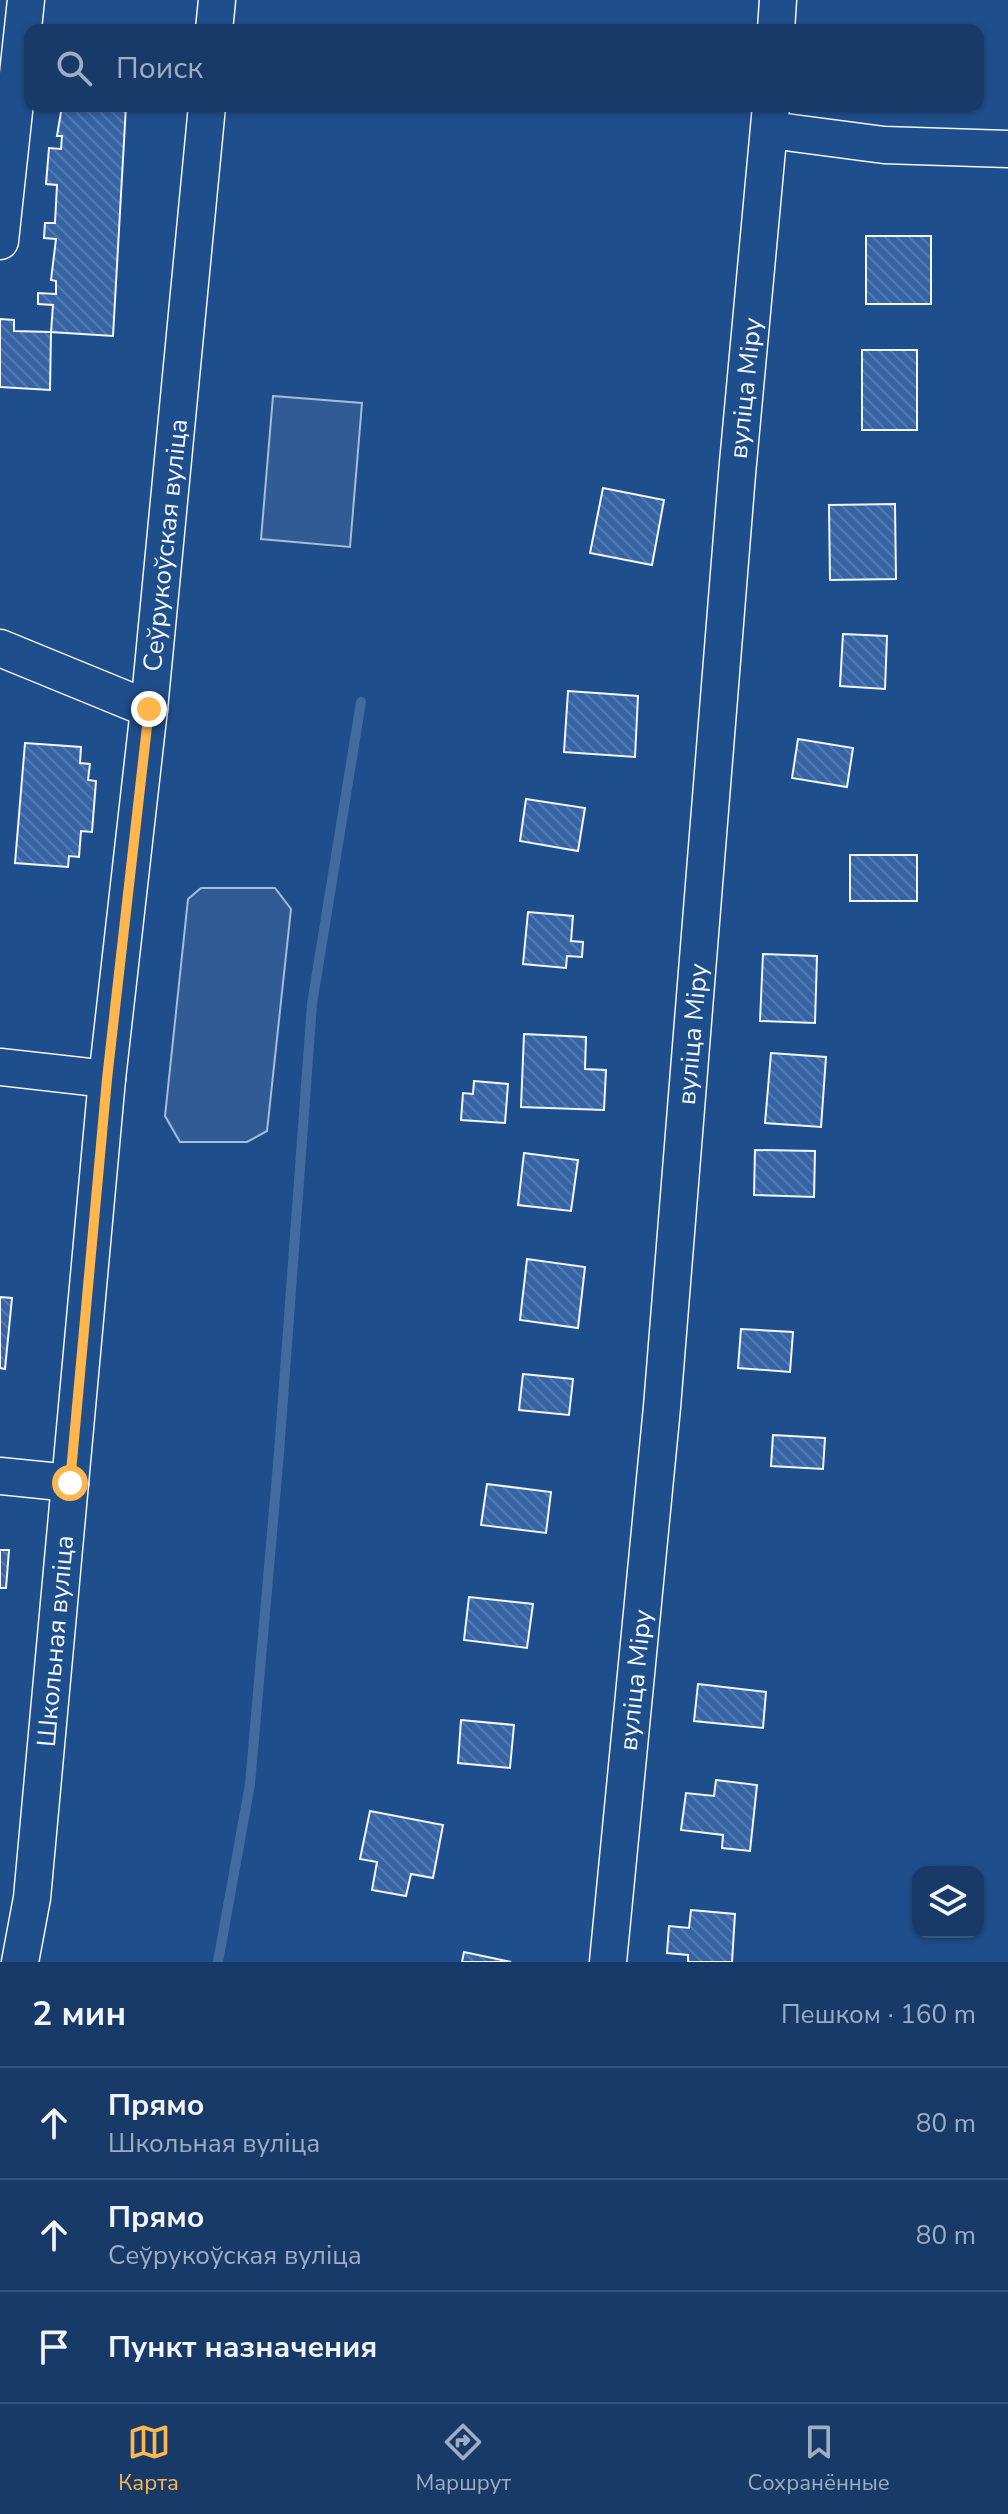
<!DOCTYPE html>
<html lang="ru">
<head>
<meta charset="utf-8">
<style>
  body { margin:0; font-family:"Nunito Sans",sans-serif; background:#20416f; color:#f1f3f6 }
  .controls { position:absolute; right:24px; bottom:24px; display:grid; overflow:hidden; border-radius:16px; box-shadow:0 2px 6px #0004 }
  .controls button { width:72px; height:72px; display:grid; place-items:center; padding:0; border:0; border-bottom:2px solid #36547d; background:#173a69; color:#f1f3f6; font:40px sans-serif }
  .stop { position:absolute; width:24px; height:24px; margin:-18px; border:6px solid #ffb74d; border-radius:50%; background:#fff }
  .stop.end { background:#ffb74d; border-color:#fff; box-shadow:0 2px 8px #0008 }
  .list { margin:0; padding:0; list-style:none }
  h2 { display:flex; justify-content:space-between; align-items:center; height:104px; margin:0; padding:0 32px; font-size:34px }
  h2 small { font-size:26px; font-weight:400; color:#9eadc0 }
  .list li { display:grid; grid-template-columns:52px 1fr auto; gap:24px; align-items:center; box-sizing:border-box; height:112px; padding:0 32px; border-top:2px solid #36547d }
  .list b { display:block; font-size:30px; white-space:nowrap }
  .list p { margin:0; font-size:26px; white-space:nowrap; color:#9eadc0 }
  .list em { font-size:26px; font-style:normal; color:#9eadc0 }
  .icon { flex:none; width:44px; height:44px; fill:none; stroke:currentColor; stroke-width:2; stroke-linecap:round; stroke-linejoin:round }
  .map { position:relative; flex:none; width:1008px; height:1962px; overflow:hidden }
  .search { position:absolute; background:#173a69; box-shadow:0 2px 6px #0004; left:24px; right:24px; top:24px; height:88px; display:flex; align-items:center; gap:20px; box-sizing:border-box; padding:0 28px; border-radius:16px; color:#9eadc0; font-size:30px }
  .sheet { height:440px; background:#173a69 }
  nav { display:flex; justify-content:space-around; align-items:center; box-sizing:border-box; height:112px; border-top:2px solid #36547d; background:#173a69; font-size:22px; color:#9eadc0 }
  nav a { display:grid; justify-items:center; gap:4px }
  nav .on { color:#ffb74d }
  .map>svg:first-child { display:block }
</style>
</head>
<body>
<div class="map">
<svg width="1008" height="1962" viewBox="0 0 1008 1962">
  <defs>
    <pattern id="building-back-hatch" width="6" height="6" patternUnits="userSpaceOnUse" patternTransform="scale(2)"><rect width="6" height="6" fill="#3563a3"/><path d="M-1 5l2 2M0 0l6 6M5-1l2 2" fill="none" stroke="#537ab1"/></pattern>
  </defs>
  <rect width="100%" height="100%" fill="#1f4e8c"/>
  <!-- built -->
  <g fill="#305b95" stroke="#a8bbd7" stroke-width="2">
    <polygon points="273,396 362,403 350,547 261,539"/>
    <polygon points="201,888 275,888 291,909 267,1131 247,1142 180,1142 165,1116 188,899"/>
  </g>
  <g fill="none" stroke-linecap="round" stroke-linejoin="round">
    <!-- stream -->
    <polyline stroke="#446ba0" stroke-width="10" points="218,1962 250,1784 279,1453 312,1004 361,702"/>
  </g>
  <!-- building -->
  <g fill="url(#building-back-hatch)" stroke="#f2f6ff" stroke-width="2">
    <polygon points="62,106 126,106 113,336 51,332 53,305 38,304 38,293 56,294 56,281 51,280 56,239 44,238 45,223 55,223 57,185 46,184 49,148 61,149 62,136 57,136"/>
    <rect x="866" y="236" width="65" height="68"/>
    <polygon points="0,319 14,320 14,331 51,332 50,390 0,387"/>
    <rect x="862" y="350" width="55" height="80"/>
    <polygon points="603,488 664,500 652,565 590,553"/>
    <polygon points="895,504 896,579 830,580 829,505"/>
    <polygon points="843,634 887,636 885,689 840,686"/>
    <polygon points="568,691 638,696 635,757 564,752"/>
    <polygon points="798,739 853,748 847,787 792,778"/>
    <polygon points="25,743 81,747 80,763 90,764 88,780 96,781 92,832 81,831 79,857 69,856 68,867 15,863"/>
    <polygon points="526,799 585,808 578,851 520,841"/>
    <rect x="850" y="855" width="67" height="46"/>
    <polygon points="528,912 573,916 571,941 583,942 582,957 567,956 566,968 523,964"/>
    <polygon points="763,954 817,956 815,1023 760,1021"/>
    <polygon points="524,1034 586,1037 585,1069 606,1070 604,1110 521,1107"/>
    <polygon points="771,1053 826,1057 821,1127 765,1123"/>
    <polygon points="474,1081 508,1084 505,1123 461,1120 463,1093 473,1094"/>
    <polygon points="755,1150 815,1151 814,1197 754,1195"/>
    <polygon points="524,1153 578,1160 571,1211 518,1205"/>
    <polygon points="527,1259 585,1267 578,1328 520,1320"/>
    <polygon points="0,1297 12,1298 5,1369 0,1368"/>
    <polygon points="741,1329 793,1332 790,1372 738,1368"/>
    <polygon points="523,1374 573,1379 569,1415 519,1410"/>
    <polygon points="773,1435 825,1438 823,1469 771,1466"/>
    <polygon points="487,1484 551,1492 546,1533 481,1525"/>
    <polygon points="0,1550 9,1550 6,1588 0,1588"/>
    <polygon points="469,1597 533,1604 527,1648 464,1640"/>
    <polygon points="698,1684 766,1692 763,1728 694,1721"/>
    <polygon points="461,1720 514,1725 510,1768 458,1763"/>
    <polygon points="716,1780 757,1785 750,1851 722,1848 723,1835 681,1830 686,1793 714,1796"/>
    <polygon points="370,1811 443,1825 433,1878 411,1874 406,1896 372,1890 377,1862 360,1859"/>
    <polygon points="691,1910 735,1914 732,1962 688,1962 688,1955 667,1953 669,1926 689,1928"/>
    <polygon points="464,1952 511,1962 462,1962"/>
  </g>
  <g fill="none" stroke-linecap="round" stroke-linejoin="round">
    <defs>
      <g id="minor">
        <polyline points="214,30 217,0"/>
        <polyline points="776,30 778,0"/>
        <polyline points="770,130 884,145 1008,149"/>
        <polyline points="0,241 26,0"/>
        <polyline points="0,648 149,709"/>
        <polyline points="0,1067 107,1079"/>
        <polyline points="0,1476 70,1483"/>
        <polyline points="20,1962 32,1898 107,1079 149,709 207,106"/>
        <polyline points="608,1962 662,1407 737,474 771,106"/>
      </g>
    </defs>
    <!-- minor casing -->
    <use href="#minor" stroke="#f2f6ff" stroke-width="39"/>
    <!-- minor -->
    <use href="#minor" stroke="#1f4e8c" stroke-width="36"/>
  </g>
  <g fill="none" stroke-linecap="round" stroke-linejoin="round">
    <!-- route -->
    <polyline stroke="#ffb74d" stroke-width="10" points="70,1483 107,1079 149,709"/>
  </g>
  <g text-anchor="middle" stroke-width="6" stroke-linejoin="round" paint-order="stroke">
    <!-- street labels -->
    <g font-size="26" fill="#f2f6ff" stroke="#1f4e8c">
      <text transform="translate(745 388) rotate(-84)" y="9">вуліца Міру</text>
      <text transform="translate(165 545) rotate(-84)" y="9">Сеўрукоўская вуліца</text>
      <text transform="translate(692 1034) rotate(-85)" y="9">вуліца Міру</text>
      <text transform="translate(55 1641) rotate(-85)" y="9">Школьная вуліца</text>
      <text transform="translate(635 1680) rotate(-84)" y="9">вуліца Міру</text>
    </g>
  </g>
</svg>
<div class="controls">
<button><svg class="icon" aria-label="layers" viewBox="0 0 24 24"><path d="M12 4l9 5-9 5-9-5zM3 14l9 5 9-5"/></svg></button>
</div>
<div class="stop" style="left:70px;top:1483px"></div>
<div class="stop end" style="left:149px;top:709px"></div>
<div class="search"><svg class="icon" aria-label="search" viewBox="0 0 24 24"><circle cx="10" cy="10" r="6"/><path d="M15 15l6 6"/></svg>Поиск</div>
</div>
<section class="sheet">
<h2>2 мин<small>Пешком · 160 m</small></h2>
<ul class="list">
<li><svg class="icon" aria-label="ahead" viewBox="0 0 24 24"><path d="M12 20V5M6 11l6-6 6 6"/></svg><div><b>Прямо</b><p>Школьная вуліца</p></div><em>80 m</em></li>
<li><svg class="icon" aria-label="ahead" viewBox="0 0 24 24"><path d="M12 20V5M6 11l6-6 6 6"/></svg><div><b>Прямо</b><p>Сеўрукоўская вуліца</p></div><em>80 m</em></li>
<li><svg class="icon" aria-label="arrive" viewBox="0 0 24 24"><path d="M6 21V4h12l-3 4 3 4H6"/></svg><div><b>Пункт назначения</b></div></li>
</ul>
</section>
<nav>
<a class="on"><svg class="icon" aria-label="map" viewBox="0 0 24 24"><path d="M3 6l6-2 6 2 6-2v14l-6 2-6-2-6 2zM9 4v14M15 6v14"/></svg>Карта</a>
<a><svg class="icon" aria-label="directions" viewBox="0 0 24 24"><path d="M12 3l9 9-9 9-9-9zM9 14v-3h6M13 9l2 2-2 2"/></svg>Маршрут</a>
<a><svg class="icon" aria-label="saved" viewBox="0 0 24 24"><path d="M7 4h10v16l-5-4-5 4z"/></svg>Сохранённые</a>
</nav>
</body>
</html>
